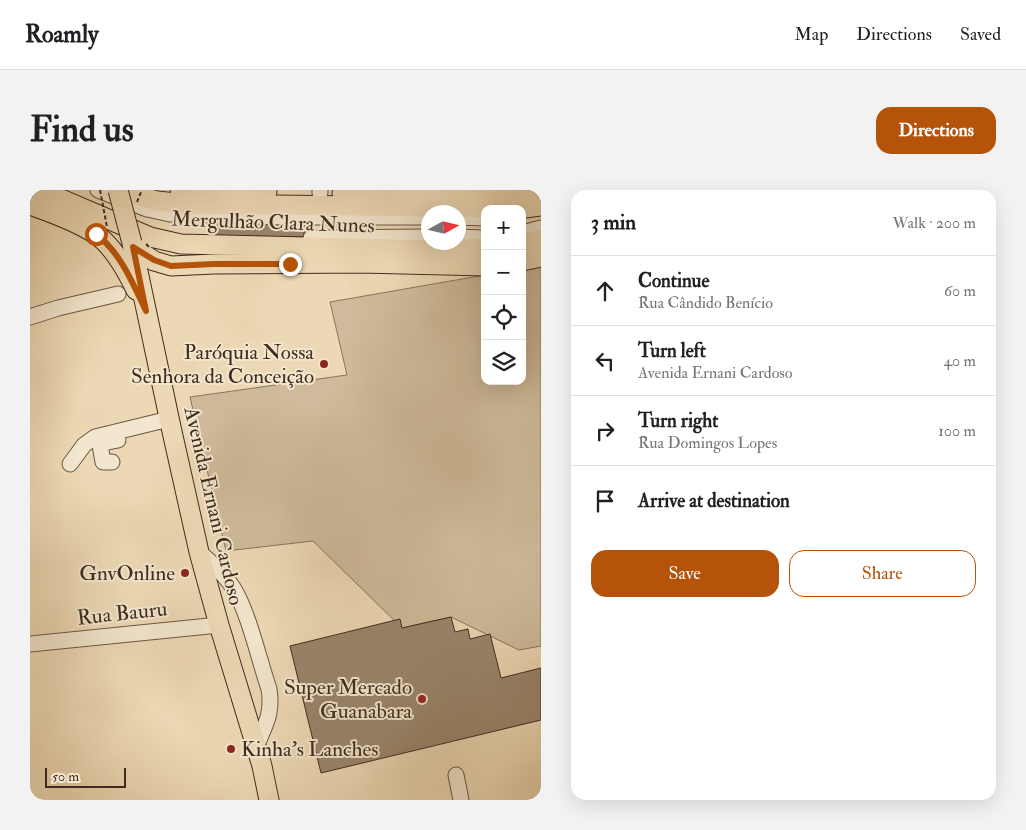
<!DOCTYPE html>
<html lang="en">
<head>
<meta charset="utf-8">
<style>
  body { margin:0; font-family:"IM FELL Double Pica",serif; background:#f2f2f2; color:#202124 }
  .controls { position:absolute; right:15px; top:15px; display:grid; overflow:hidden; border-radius:10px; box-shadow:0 5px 20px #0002 }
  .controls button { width:45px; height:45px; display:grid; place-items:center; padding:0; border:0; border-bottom:1px solid #e0e0e0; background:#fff; color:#202124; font:25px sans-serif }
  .compass { position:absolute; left:391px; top:15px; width:45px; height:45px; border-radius:50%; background:#fff; box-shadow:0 5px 20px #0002; rotate:82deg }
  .scale { position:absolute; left:15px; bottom:12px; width:81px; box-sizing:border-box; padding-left:5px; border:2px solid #402c1f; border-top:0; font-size:14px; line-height:18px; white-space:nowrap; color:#402c1f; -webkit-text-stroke:4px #f3e6ce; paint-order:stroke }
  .stop { position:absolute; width:15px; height:15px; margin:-11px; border:4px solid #b45309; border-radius:50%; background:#fff }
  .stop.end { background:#b45309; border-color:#fff; box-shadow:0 1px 5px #0008 }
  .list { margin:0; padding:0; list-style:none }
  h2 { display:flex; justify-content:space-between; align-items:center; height:65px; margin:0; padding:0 20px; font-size:21px }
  h2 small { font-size:16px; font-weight:400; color:#757577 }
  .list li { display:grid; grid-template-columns:32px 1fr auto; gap:15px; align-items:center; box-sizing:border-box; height:70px; padding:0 20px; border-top:1px solid #e0e0e0 }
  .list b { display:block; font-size:19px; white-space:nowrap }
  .list p { margin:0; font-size:16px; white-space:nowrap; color:#757577 }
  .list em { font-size:16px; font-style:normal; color:#757577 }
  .actions { display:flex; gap:10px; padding:15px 20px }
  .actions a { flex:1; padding:11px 0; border:1px solid #b45309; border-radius:15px; text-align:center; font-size:18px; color:#b45309 }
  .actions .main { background:#b45309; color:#fff }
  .icon { flex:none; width:28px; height:28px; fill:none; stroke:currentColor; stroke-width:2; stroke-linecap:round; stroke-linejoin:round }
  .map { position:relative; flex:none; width:511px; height:610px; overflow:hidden; border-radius:15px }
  header { display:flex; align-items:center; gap:30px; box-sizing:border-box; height:70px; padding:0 25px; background:#fff; border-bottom:1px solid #e0e0e0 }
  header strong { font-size:24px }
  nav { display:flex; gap:28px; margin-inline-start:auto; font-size:18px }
  .intro { display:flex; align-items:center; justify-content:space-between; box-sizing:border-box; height:120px; padding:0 30px }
  h1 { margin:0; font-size:35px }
  .button { padding:12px 22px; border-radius:15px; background:#b45309; color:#fff; font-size:18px; font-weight:700 }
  main { display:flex; gap:30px; padding:0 30px }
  aside { flex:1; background:#fff; border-radius:15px; box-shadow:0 5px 20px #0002 }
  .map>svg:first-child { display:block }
</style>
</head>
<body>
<header>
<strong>Roamly</strong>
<nav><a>Map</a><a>Directions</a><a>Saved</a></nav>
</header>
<div class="intro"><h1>Find us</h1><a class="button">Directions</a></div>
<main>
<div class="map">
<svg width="511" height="610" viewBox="0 0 511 610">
  <rect width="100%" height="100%" fill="#ecd8b4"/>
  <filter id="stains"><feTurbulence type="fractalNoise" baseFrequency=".004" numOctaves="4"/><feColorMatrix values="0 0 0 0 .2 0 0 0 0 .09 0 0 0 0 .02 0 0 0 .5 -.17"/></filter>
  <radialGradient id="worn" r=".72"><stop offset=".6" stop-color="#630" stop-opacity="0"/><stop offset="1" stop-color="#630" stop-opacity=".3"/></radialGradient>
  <!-- green -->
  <polygon fill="#cfbb9b" stroke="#88745d" points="511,76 511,456 489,460 421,427 372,438 283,351 196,361 160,207 317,185 300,112 455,85 455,191 492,191 492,79"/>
  <!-- building -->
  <g fill="#99856c" stroke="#402c1f">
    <polygon points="181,31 274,33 274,47 180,48"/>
    <polygon points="421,427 425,442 438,439 440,449 460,444 471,488 511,478 511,530 291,583 260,456 370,429 372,438"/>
  </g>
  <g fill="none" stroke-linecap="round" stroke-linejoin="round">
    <defs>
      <g id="minor">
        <polyline points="68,0 117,19 140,24 253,27 398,27"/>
        <polyline points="290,0 290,3"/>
        <polyline points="428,27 455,28"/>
        <polyline points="492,43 511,38"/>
        <polyline points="428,47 455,48"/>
        <polyline points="281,48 398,47"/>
        <polyline points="0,127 28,118 88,104"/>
        <polyline points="82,272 73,272 70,255 73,253 88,250"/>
        <polyline points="40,274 54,255 65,247 139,229"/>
        <path d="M169,362C182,373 195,385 204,399C219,424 229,470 239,499C243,524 235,535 226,557"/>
        <polyline points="0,454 189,435"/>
        <polyline points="426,585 431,610"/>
      </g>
      <g id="major">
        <polyline points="10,0 120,47 151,54 407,60 455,58"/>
        <polyline points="89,0 127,11 156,14 495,18 511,16"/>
        <polyline points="150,0 237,2"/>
        <polyline points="312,3 466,5 510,0"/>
        <path d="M0,15C20,22 59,36 74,51C88,65 97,82 106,100"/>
        <polyline points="102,53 141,237 169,362 189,435 232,576 239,610"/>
        <polyline points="492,54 511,49"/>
        <polyline points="103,57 124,71 141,76 184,74 331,73 455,76"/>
        <polyline points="492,71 511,67"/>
      </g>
    </defs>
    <!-- minor casing -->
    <use href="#minor" stroke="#6b5744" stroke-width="17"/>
    <!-- major casing -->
    <use href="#major" stroke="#402c1f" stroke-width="21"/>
    <!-- minor -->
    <use href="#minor" stroke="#f3e6ce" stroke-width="15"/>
    <!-- major -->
    <use href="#major" stroke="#ecd8b4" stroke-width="19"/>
    <defs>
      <polyline id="major-bridge" points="88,0 102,53"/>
    </defs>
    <!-- major-bridge casing -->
    <use href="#major-bridge" stroke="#402c1f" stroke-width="21" stroke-linecap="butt"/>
    <!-- path-bridge -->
    <g stroke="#402c1f" stroke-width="2" stroke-dasharray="4 2.5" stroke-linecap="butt">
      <polyline points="70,0 77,37"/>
      <polyline points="107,12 111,2"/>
      <polyline points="116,54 120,58"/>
    </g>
    <!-- major-bridge -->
    <use href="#major-bridge" stroke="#ecd8b4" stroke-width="19"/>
  </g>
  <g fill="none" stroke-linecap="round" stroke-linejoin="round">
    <!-- route -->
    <path stroke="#b45309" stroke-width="6" d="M66,44C91,63 103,94 116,121L103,57L124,70L141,76L184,74H260"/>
  </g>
  <!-- markers -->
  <g fill="#8f2418" stroke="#f3e6ce" stroke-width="2">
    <circle cx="294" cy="174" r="5"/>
    <circle cx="155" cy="383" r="5"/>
    <circle cx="392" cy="509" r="5"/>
    <circle cx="201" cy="559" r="5"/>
  </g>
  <g text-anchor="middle" stroke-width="4" stroke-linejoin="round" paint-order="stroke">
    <!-- street labels -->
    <g font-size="21" fill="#402c1f" stroke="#f3e6ce">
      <text transform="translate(243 32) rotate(2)" y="7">Mergulhão Clara Nunes</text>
      <text transform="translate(184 316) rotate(77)" y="7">Avenida Ernani Cardoso</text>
      <text transform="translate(92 423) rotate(-6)" y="7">Rua Bauru</text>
    </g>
    <!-- poi labels -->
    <g font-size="21" fill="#402c1f" stroke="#f3e6ce" text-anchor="end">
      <text x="284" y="169">Paróquia Nossa<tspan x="284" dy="24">Senhora da Conceição</tspan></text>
      <text x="145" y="390">GnvOnline</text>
      <text x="382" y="504">Super Mercado<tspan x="382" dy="24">Guanabara</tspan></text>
      <text x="211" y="566" text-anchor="start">Kinha's Lanches</text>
    </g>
  </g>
  <rect width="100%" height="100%" filter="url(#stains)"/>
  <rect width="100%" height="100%" fill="url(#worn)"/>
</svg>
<div class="controls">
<button>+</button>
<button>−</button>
<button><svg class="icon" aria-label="locate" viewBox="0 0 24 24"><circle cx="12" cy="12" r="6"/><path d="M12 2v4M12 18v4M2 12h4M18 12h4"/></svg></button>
<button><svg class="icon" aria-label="layers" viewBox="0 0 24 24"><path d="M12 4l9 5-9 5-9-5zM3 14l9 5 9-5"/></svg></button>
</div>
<svg class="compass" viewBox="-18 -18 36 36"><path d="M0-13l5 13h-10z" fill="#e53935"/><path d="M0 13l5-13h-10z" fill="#757577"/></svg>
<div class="scale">50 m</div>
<div class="stop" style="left:66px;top:44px"></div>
<div class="stop end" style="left:260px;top:74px"></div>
</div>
<aside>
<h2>3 min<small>Walk · 200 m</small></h2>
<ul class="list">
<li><svg class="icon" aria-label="ahead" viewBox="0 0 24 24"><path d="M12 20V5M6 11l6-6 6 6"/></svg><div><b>Continue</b><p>Rua Cândido Benício</p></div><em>60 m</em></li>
<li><svg class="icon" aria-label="left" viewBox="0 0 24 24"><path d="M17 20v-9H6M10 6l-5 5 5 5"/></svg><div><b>Turn left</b><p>Avenida Ernani Cardoso</p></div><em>40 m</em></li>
<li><svg class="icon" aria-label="right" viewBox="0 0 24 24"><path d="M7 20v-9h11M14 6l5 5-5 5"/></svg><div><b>Turn right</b><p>Rua Domingos Lopes</p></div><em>100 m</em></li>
<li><svg class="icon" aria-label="arrive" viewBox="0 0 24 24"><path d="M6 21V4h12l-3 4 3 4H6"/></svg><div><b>Arrive at destination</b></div></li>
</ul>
<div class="actions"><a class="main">Save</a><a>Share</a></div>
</aside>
</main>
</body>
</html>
